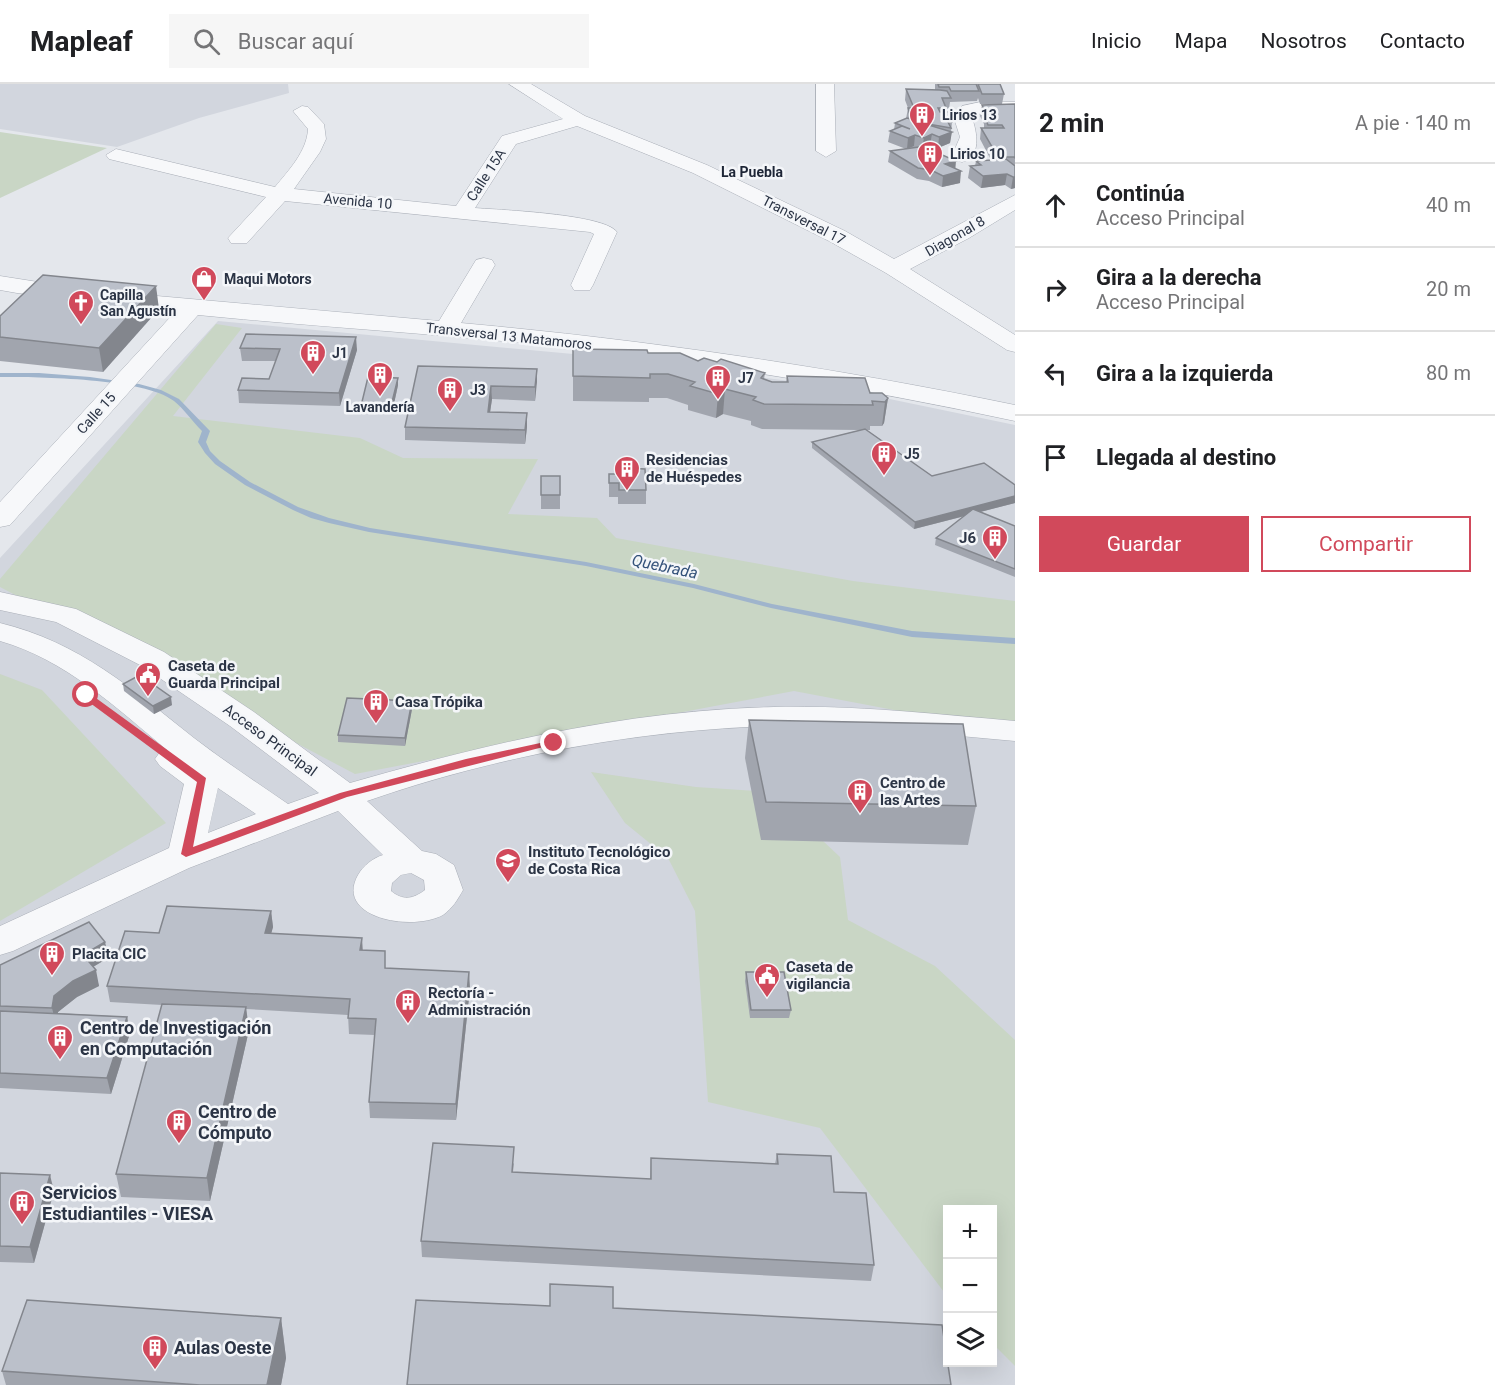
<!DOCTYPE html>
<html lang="es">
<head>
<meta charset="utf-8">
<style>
  body { margin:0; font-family:Roboto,sans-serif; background:#f6f6f6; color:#202124 }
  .controls { position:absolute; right:18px; bottom:18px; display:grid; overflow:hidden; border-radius:0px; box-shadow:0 6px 24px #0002 }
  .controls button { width:54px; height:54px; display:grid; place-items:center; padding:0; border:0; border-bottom:2px solid #e0e0e0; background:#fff; color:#202124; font:30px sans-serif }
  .stop { position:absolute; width:18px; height:18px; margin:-14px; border:4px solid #d1495b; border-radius:50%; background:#fff }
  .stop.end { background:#d1495b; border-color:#fff; box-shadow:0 2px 6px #0008 }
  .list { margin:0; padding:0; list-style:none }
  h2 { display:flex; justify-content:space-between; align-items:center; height:78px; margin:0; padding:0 24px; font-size:26px }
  h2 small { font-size:20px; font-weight:400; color:#757577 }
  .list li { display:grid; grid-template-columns:39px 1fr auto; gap:18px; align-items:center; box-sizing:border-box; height:84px; padding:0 24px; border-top:2px solid #e0e0e0 }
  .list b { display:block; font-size:22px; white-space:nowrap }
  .list p { margin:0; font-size:20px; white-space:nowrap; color:#757577 }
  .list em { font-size:20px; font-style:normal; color:#757577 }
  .actions { display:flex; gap:12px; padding:18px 24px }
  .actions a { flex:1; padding:14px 0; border:2px solid #d1495b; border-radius:0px; text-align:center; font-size:21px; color:#d1495b }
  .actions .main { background:#d1495b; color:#fff }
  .icon { flex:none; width:33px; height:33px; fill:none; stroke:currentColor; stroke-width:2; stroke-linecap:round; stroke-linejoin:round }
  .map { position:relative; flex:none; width:1015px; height:1301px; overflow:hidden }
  header { display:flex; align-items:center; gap:36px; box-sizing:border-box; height:84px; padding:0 30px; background:#fff; border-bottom:2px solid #e0e0e0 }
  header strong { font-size:28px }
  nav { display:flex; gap:33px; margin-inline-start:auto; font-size:21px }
  .search { width:420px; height:54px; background:#f6f6f6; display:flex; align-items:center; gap:15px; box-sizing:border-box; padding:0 21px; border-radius:0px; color:#757577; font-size:22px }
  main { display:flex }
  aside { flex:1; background:#fff }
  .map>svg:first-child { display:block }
</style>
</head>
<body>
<header>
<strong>Mapleaf</strong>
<div class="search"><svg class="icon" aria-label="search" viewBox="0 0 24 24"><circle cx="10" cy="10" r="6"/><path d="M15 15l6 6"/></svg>Buscar aquí</div>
<nav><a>Inicio</a><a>Mapa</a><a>Nosotros</a><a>Contacto</a></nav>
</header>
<main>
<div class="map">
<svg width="1015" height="1301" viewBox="0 0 1015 1301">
  <rect width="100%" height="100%" fill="#e4e7ec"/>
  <!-- built -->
  <g fill="#d2d6de" fill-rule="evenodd">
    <polygon points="0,0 288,0 289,9 199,34 117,63 0,45"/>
    <path d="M218,237L584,271L822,301L1015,341V1301H0V474ZM948,1126H992V1278H948Z"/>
  </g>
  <!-- green -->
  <g fill="#c9d6c5">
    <polygon points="0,48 107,64 0,114"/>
    <polygon points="216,240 242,244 173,332 360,354 403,374 538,375 508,430 597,434 616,454 853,497 1015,517 1015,649 794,607 355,690 0,503 0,495"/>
    <polygon points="0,590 42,606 166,739 0,837"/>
    <polygon points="591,688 696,703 771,708 840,773 848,836 935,882 1015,956 1015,1282 993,1260 992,1126 948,1126 947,1212 820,1044 708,1018 695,827 668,774 625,739"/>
  </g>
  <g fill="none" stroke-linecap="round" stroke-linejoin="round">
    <!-- stream -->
    <path fill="#9fb4cc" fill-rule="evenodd" d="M0,289H39L90,293L139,300L161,306L179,315L210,347L206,358L210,367L220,377L250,398L298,423L329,434L370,444L586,478L694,500L772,520L912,547L1015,554V560L912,553L771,524L693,504L586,482L369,448L329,439L311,434L293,426L245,401L215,380L205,369L198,358L202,347C193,338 184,325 174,317C144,294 39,293 0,293Z"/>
    <defs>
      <g id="street">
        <path d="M509,0H531L585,32L707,81L845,147L894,175L1015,111V126L969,154L910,185L1015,251V268L1007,266L886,189L829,157L693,89L577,42L516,60L475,124C501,126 604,130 617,148L593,201L590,206H574L571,201L594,150L590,148L285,117L247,159H231L228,154L266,113L109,75L106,71L116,65L275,103C289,86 307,67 308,45L293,27L302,22L308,23L324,40L326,55L320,68L294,105L456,122L502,52L563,35Z"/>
        <polygon points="816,0 834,0 836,67 826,73 816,67"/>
        <path d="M985,17L1015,18V28L975,30L972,34C977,48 982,73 962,78L955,76L952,72L960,53L954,34L962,22Z"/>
        <path d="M484,174L492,176L495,181L461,239C647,256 832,283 1015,321V337C866,305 715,280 563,263C442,250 319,243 198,231L10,441L0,443V418L175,228L17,209L0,206V192L89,206L439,237L476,176Z"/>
        <path d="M0,508L76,525L164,568L254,628L350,699C489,659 630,626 774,623C855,621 935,630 1015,637V657C935,650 854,640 774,642C638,646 496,672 367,717L422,767L436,770L454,781L463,806C458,815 452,825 443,831C412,848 334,834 358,791C363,782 373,774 383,771L338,727L189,784L13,867L0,871V842L169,764L184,700L160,682L155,675L160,668L167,666C117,624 64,575 0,557V539C79,558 132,605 194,654C224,677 256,698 288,720L319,709L230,642L142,582L56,538L0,526ZM218,704L256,730L208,749ZM411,789L424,796L425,806C413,815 403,817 391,807L392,799L401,791Z"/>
      </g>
    </defs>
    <!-- street casing -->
    <use href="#street" stroke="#a9aeb7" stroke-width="1"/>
    <!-- street -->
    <use href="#street" fill="#f7f8fa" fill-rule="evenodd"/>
  </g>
  <!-- wall -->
  <g fill="#a1a5ae">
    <polygon points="935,0 1000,0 1004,10 1002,20 1015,20 1015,104 1011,105 1005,101 981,104 968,94 970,82 975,82 976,77 991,76 980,55 981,44 984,44 984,40 980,32 982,21 1001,21 980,20 978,14 977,17 950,18 949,25 945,25 945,28 952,38 950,59 938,64 930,61 928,62 932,71 955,84 960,99 942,103 929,97 917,95 888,78 890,67 906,65 888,58 890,47 894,46 895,39 906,35 908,24 905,16 906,5 935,6"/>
    <polygon points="159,225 103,288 0,277 0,232"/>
    <polygon points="240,264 357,266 340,322 239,319 238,306 269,295 276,277 242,277"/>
    <polygon points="573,265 648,269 698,277 717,278 765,289 764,295 772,298 786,298 787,292 870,309 888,314 884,339 882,342 870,342 870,346 867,346 932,392 1015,401 1015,419 980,428 1015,442 1015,493 935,461 936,454 965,432 914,445 812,364 812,358 860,346 762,345 751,341 751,337 723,330 716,334 688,326 688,321 667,314 649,314 649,318 573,317"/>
    <polygon points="418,282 537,285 535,317 492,315 490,328 527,343 525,360 405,356 405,343"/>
    <polygon points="398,294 398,301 392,329 361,328 361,322"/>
    <polygon points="609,390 646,406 646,420 618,420 618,413 609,413"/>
    <polygon points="541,392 560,411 560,425 541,425"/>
    <polygon points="123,600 172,621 154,630 124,607"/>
    <polygon points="412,617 412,625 405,662 338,658 338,651"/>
    <polygon points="749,636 976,722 968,761 761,756 745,674"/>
    <polygon points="271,827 273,843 271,849 363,866 386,884 470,904 456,1036 370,1034 369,1018 375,951 349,950 348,931 246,925 249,946 210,1117 121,1113 116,1090 162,921 110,918 107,902 159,849"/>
    <polygon points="105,858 108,874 93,883 99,902 77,913 58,928 58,929 127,933 130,949 111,1010 0,1004 0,881"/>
    <polygon points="746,888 791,926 789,934 750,934 745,897"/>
    <polygon points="777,1070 834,1108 874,1181 871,1197 422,1173 421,1157 514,1079 513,1088 650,1095 651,1074 775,1080"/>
    <polygon points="0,1089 54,1107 34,1179 0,1178"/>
    <polygon points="281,1234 286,1274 281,1301 6,1301 2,1287"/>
  </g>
  <!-- shaded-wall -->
  <g fill="#83868d">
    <polygon points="952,48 950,59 938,64 939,53"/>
    <polygon points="932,50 930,61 922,65 924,54"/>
    <polygon points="915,51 914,62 907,65 908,54"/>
    <polygon points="932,65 931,76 921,67"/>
    <polygon points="956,77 955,89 945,80"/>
    <polygon points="961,87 960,99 942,103 943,92"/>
    <polygon points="1007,90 1005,101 981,104 983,92"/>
    <polygon points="1013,93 1015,93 1015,104 1011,105"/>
    <polygon points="156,202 159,225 103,288 99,264"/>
    <polygon points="356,253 357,266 340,322 339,309"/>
    <polygon points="537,285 537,298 535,317 535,303"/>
    <polygon points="398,294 398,301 392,329 391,322"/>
    <polygon points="491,302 492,315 488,342 488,328"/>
    <polygon points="725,305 723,330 716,334 718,310"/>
    <polygon points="888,314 884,339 882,342 885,318"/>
    <polygon points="527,329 527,343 525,360 525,346"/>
    <polygon points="1015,412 1015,419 914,445 915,438"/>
    <polygon points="171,613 172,621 154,630 153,622"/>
    <polygon points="412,617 412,625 405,662 405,654"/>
    <polygon points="271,827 273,843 267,865 265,849"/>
    <polygon points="362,854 363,870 360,866"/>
    <polygon points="105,858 108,874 86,887 83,871"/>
    <polygon points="96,886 99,902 77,913 58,928 56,940 52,924 54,912 73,897"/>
    <polygon points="469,888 470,904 456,1036 456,1020"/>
    <polygon points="246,923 249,946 210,1117 207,1094"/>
    <polygon points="127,933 130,949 111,1010 107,994"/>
    <polygon points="50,1091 54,1107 34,1179 30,1163"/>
    <polygon points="281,1234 286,1274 281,1301 267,1301"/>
  </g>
  <!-- building -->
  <g fill="#bbc0ca" stroke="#83868d" stroke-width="1.5">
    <polygon points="938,0 976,0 979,7 951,7 949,3 939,3"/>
    <polygon points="978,0 1000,0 1004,10 982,10"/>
    <polygon points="906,5 940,6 947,7 951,14 942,14 946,24 938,24 940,28 949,28 952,38 948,38 951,44 922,39 952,48 939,53 932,50 924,54 915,51 908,54 890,47 902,42 910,45 895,39 907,34 920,38 916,31 910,31 908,24 914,24"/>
    <polygon points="1015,20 1015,74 1014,73 1003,73 1000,68 995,68 981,44 1004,44 1002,41 988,41 985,33 997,33 995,29 986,29 982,21"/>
    <polygon points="926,62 932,65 921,67 928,71 938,69 956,77 945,80 961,87 943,92 931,86 918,84 890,67"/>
    <polygon points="1006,75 1015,82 1015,93 1013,93 1007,90 983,92 970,82 981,81 976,77"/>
    <polygon points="43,191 156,202 99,264 0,253 0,232"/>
    <polygon points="246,250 356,253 339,309 238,306 242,294 269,295 280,265 240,264"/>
    <polygon points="573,265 647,266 648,269 680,269 698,277 704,274 717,278 721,275 765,289 761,294 772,298 788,298 787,292 865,294 870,309 882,309 888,314 885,318 872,317 873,321 764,320 753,316 756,313 725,305 718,310 690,302 695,298 668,290 650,290 650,294 573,292"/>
    <polygon points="418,282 537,285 535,303 491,302 488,328 527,329 525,346 405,343"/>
    <polygon points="368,293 398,294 391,322 361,322"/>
    <polygon points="865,345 932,392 984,379 1015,401 1015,412 915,438 812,358"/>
    <polygon points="623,384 645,385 646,406 619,406 619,399 609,399 609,390 623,390"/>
    <rect x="541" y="392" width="19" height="19"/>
    <polygon points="973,425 1015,442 1015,485 936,454"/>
    <polygon points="140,591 171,613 153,622 123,600"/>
    <polygon points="347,614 412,617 405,654 338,651"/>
    <polygon points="749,636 963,640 976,722 766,718"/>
    <polygon points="167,822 271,827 265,849 362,854 360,866 385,867 385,884 469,888 456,1020 369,1018 376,935 348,934 350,915 107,902 125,847 159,849"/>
    <polygon points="89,838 105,858 83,871 96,886 73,897 54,912 52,924 0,922 0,881"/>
    <polygon points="746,888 784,888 791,926 751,926"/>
    <polygon points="162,920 246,923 207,1094 116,1090"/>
    <polygon points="0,927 127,933 107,994 0,989"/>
    <polygon points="433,1059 514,1063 512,1088 651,1095 651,1074 778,1080 777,1070 831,1072 834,1108 866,1109 874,1181 421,1157"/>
    <polygon points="0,1089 50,1091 30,1163 0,1162"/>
    <polygon points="550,1200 613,1203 613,1224 942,1241 951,1301 407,1301 416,1216 550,1222"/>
    <polygon points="27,1216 281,1234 267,1301 200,1301 2,1287"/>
  </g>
  <!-- route -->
  <polygon fill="#d1495b" points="82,609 89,609 206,694 193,763 340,709 466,675 554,656 559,659 347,713 186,773 181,770 197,698 82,613"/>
  <!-- icons -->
  <defs>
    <symbol id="building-pin" viewBox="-11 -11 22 30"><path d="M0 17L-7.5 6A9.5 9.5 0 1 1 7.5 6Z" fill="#d1495b" stroke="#f4f6f9"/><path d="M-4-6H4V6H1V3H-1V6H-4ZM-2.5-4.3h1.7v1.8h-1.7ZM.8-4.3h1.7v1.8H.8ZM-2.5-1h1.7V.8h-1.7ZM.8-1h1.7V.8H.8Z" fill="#fff"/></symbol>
    <symbol id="shop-pin" viewBox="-11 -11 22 30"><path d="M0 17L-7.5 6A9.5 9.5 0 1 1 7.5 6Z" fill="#d1495b" stroke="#f4f6f9"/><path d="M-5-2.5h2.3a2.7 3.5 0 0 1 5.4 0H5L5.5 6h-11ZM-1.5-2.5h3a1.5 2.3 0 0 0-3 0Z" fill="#fff"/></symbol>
    <symbol id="church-pin" viewBox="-11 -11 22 30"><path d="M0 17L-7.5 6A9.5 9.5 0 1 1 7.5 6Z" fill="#d1495b" stroke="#f4f6f9"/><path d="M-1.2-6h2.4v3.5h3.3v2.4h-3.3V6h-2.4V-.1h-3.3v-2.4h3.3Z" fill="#fff"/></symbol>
    <symbol id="civic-pin" viewBox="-11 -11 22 30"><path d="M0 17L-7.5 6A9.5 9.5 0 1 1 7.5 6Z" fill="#d1495b" stroke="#f4f6f9"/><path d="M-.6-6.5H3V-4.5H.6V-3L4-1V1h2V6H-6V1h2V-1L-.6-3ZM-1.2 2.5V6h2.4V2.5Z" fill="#fff"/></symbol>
    <symbol id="university-pin" viewBox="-11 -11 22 30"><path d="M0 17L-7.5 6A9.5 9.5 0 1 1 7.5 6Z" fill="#d1495b" stroke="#f4f6f9"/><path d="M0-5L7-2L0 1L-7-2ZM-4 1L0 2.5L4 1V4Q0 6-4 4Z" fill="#fff"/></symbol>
  </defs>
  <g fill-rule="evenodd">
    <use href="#building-pin" x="907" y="16" width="30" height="40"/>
    <use href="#building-pin" x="915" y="55" width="30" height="40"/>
    <use href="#shop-pin" x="189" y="180" width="30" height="40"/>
    <use href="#church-pin" x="66" y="204" width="30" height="40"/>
    <use href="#building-pin" x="298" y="254" width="30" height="40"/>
    <use href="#building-pin" x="365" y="276" width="30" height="40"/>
    <use href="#building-pin" x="703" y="279" width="30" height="40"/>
    <use href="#building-pin" x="435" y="291" width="30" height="40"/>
    <use href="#building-pin" x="869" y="355" width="30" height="40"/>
    <use href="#building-pin" x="612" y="370" width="30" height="40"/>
    <use href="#building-pin" x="980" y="439" width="30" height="40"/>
    <use href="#civic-pin" x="133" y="576" width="30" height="40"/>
    <use href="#building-pin" x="361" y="603" width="30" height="40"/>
    <use href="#building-pin" x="845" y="693" width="30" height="40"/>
    <use href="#university-pin" x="493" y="762" width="30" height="40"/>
    <use href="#building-pin" x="37" y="855" width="30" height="40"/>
    <use href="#civic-pin" x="752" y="877" width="30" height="40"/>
    <use href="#building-pin" x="393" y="903" width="30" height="40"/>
    <use href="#building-pin" x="45" y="939" width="30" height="40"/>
    <use href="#building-pin" x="164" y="1023" width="30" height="40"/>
    <use href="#building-pin" x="7" y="1104" width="30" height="40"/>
    <use href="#building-pin" x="140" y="1249" width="30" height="40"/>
  </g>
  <g text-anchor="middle" stroke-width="5" stroke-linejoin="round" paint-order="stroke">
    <!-- far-poi labels -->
    <g font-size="14" font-weight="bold" fill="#2b3445" stroke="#f4f6f9" text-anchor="start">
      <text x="942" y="36">Lirios 13</text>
      <text x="950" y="75">Lirios 10</text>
      <text x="224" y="200">Maqui Motors</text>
      <text x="100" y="216">Capilla<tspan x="100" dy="16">San Agustín</tspan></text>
      <text x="332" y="274">J1</text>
      <text x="738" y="299">J7</text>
      <text x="470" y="311">J3</text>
      <text x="380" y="328" text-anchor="middle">Lavandería</text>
      <text x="904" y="375">J5</text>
    </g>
    <!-- far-neighbourhood labels -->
    <g font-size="14" font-weight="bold" fill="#1d2536" stroke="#f4f6f9">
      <text x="752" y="93">La Puebla</text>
    </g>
    <!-- far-street labels -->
    <g font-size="14" fill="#2b3445" stroke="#f4f6f9">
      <text transform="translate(486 91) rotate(-57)" y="5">Calle 15A</text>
      <text transform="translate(358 117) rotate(5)" y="5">Avenida 10</text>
      <text transform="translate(804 136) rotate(27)" y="5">Transversal 17</text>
      <text transform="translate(955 152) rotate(-30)" y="5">Diagonal 8</text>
      <text transform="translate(509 252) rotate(6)" y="5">Transversal 13 Matamoros</text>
      <text transform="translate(96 329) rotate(-48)" y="5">Calle 15</text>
    </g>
    <!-- poi labels -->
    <g font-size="15" font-weight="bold" fill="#2b3445" stroke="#f4f6f9" text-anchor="start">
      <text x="646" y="381">Residencias<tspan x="646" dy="17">de Huéspedes</tspan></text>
      <text x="976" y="459" text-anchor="end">J6</text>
      <text x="168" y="587">Caseta de<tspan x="168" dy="17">Guarda Principal</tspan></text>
      <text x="395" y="623">Casa Trópika</text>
      <text x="880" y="704">Centro de<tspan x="880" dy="17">las Artes</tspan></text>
      <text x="528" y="773">Instituto Tecnológico<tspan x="528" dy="17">de Costa Rica</tspan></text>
      <text x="72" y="875">Placita CIC</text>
      <text x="786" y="888">Caseta de<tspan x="786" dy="17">vigilancia</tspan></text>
      <text x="428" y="914">Rectoría -<tspan x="428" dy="17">Administración</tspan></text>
    </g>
    <!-- street labels -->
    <g font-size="15" fill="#2b3445" stroke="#f4f6f9">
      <text transform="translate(270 656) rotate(36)" y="5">Acceso Principal</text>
    </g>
    <!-- water labels -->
    <g font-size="16" font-style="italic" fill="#34527a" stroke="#f4f6f9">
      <text transform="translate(665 482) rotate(12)" y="6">Quebrada</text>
    </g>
    <!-- near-poi labels -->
    <g font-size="18" font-weight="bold" fill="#2b3445" stroke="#f4f6f9" text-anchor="start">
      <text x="80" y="950">Centro de Investigación<tspan x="80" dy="21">en Computación</tspan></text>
      <text x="198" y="1034">Centro de<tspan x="198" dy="21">Cómputo</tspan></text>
      <text x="42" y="1115">Servicios<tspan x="42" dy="21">Estudiantiles - VIESA</tspan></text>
      <text x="174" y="1270">Aulas Oeste</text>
    </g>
  </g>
</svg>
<div class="controls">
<button>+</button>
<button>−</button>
<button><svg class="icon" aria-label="layers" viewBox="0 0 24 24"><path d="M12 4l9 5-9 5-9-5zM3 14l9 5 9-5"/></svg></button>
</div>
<div class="stop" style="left:86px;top:611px"></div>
<div class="stop end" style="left:554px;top:659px"></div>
</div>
<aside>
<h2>2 min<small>A pie · 140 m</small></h2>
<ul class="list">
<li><svg class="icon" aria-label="ahead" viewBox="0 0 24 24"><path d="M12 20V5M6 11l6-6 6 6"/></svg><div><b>Continúa</b><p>Acceso Principal</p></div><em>40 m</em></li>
<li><svg class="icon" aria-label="right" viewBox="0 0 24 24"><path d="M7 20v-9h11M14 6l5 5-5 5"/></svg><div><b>Gira a la derecha</b><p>Acceso Principal</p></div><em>20 m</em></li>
<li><svg class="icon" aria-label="left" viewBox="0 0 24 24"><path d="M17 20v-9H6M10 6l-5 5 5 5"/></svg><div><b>Gira a la izquierda</b></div><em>80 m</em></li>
<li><svg class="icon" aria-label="arrive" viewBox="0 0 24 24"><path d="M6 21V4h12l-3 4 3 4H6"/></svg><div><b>Llegada al destino</b></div></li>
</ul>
<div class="actions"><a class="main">Guardar</a><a>Compartir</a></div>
</aside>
</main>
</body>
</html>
